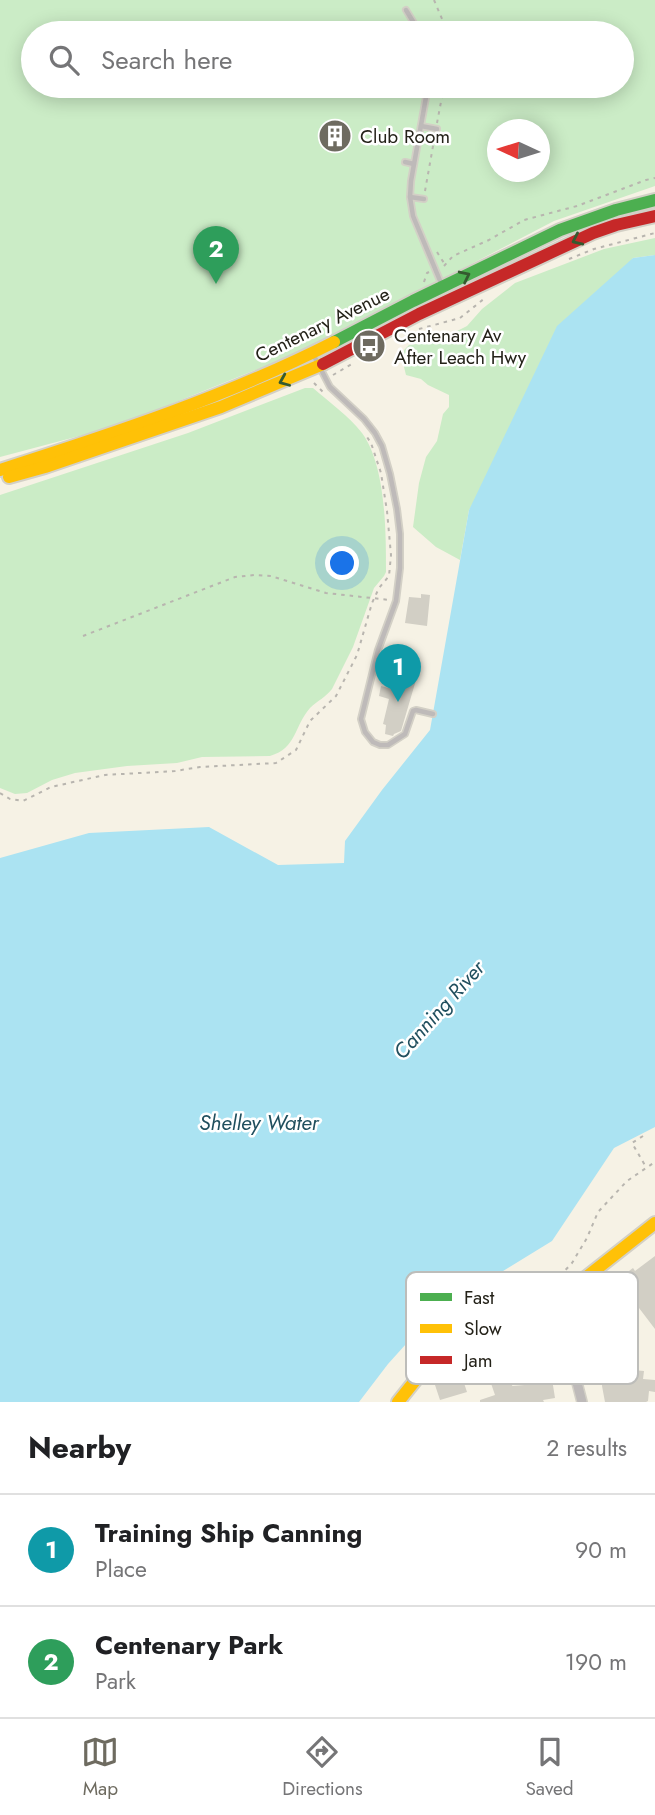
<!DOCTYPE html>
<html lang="en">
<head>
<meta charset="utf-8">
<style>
  body { margin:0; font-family:Jost,sans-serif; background:#f2f2f2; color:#202124 }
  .compass { position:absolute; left:487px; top:119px; width:63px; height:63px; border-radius:50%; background:#fff; box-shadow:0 4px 18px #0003; rotate:274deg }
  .you { position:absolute; left:343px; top:564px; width:24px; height:24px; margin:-18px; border:5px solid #fff; border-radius:50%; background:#1a73e8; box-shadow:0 0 0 10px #1a73e833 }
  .badge { display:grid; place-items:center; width:46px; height:46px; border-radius:50%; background:#6e6b60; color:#fff; font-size:23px; font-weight:700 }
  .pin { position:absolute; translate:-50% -58px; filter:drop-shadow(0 2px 4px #0008) }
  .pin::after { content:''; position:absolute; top:37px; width:24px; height:21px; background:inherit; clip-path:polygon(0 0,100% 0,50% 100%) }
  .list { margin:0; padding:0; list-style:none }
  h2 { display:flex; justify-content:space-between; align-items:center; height:91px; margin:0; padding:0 28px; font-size:30px }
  h2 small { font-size:23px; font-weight:400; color:#757577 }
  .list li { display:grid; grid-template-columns:46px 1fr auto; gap:21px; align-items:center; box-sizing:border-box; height:112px; padding:0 28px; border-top:2px solid #e0e0e0 }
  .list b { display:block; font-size:26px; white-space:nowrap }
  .list p { margin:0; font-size:23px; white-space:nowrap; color:#757577 }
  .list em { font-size:23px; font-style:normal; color:#757577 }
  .icon { flex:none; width:38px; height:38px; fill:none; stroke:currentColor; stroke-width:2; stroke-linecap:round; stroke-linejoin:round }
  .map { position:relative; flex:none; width:655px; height:1402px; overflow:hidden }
  .search { position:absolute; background:#fff; box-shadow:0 4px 18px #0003; left:21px; right:21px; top:21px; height:77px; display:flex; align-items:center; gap:18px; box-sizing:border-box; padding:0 24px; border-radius:38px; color:#757577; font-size:26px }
  .sheet { height:315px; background:#fff }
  nav { display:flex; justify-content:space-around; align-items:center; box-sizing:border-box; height:98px; border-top:2px solid #e0e0e0; background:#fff; font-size:19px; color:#757577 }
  nav a { display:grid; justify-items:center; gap:4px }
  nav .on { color:#6e6b60 }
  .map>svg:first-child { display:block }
</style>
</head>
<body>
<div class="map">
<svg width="655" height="1402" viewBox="0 0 655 1402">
  <rect width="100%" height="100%" fill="#f6f2e5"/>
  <!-- green -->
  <g fill="#cbecc6" fill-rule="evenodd">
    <path d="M0,0H655V186L554,221L310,348L117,426L0,457ZM33,33H622V86H33ZM498,130H540V172H498Z"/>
    <polygon points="655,238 655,255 633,258 469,510 460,560 436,547 413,527 419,483 426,457 437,441 443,414 449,407 449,395 428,385 421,379 406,375 404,367 404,350 409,345 417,344 427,336 457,331 467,326 482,309 515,283 604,249"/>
    <path d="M305,388H313C329,402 349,416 362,433C386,466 386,532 386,572L384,576L374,588L353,647L332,689C326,697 317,701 310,708C294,726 297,748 270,756L202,757L177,763L127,766L75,773L52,780L27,793L15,794L0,788V495L188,433Z"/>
  </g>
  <!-- water -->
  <polygon fill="#abe3f2" points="655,255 655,1127 614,1148 552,1241 433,1314 388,1364 359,1402 0,1402 0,858 89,833 209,827 278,865 344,863 345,841 382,790 430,730 469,510 557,326 633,258"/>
  <!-- building -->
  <g fill="#d2cfc5" fill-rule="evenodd">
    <polygon points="329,122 345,125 341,150 325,147"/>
    <polygon points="421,594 430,595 427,626 405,623 409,597 421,598"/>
    <polygon points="397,668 415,673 413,679 416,680 401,731 394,734 393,736 385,734 386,725 383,724 389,699 379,696 381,686 392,689"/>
    <polygon points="655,1256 655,1329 639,1308 622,1321 620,1346 621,1349 634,1352 633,1370 644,1371 643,1379 655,1380 655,1392 649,1391 648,1401 646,1402 605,1402 602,1386 603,1372 601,1372 603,1343 591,1343 592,1334 583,1331 592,1301 601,1294 600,1293 633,1268 635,1271"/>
    <path d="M539,1337L541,1347H543L550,1379H552L555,1398L543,1400L544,1402H480V1400L495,1395L483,1360L526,1345L524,1341ZM533,1366L537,1384L512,1386L518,1370Z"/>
    <polygon points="462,1368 467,1382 464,1383 467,1392 440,1400 435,1385 443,1382 441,1376"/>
  </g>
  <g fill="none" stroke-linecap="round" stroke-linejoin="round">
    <defs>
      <g id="lane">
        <polyline points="406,10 420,33"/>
        <polyline points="428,86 411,181 410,197 413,216 441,283"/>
        <polyline points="421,126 437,129"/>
        <polyline points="405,162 414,164"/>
        <polyline points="410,197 424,199"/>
        <polyline points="313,354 330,387 364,419 375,433 382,446 390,474 397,509 400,534 400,568 396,601 378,650 361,719 365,732 373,742 380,745 388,745 405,734 413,711 416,710 433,714"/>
      </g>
      <polyline id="street" points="556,1301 582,1402"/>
      <polyline id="fast" points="334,342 413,301 560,230 616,210 655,200"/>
      <g id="slow">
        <path d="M0,470C113,434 228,396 334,342"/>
        <polyline points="9,477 45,467 221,407 323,364"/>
        <polyline points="398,1402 426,1367 466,1343 556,1301 655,1223"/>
      </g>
      <polyline id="jam" points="323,364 419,314 593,233 616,225 655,216"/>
    </defs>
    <!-- lane casing -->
    <use href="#lane" stroke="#d3d0c6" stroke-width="8"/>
    <!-- street casing -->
    <use href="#street" stroke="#d3d0c6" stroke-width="12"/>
    <!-- fast casing -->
    <use href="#fast" stroke="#d3d0c6" stroke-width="16"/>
    <!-- slow casing -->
    <use href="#slow" stroke="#d3d0c6" stroke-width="16"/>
    <!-- jam casing -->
    <use href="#jam" stroke="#d3d0c6" stroke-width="16"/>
    <!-- path -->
    <g stroke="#b8b5af" stroke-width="2" stroke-dasharray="3.5 5" stroke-linecap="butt">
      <polyline points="434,0 448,33"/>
      <polyline points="437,123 444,86"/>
      <polyline points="425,191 435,135"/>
      <polyline points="437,252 444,263"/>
      <polyline points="569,259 594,249 655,233"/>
      <polyline points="444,266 453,256 489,240 524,220 577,206 646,180 655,178"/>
      <polyline points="424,282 427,273 429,272"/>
      <polyline points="419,329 460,318 485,298"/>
      <polyline points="333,375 352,364"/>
      <polyline points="314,383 324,393"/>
      <polyline points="83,636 235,577 254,575 271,576 326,593 390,600"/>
      <polyline points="0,793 10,799 23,801 51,787 105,775 175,771 200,767 276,763 296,750 310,721 336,696 357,655 372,603 379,588 389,576 391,555 387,511 381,473 371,443 367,437"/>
      <polyline points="643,1136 632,1143 646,1167"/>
      <polyline points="518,1305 559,1277 572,1263 587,1238 598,1212 627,1181 655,1162"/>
    </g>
    <!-- lane -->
    <use href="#lane" stroke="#bebab9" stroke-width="4.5"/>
    <!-- street -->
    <use href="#street" stroke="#bebab9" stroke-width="9"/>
    <!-- fast -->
    <use href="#fast" stroke="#4caf50" stroke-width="12"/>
    <!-- slow -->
    <use href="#slow" stroke="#ffc107" stroke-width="12"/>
    <!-- jam -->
    <use href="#jam" stroke="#c62828" stroke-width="12"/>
  </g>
  <!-- one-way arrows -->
  <defs><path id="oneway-chevron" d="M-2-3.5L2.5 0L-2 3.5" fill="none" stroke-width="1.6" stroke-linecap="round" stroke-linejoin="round" transform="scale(1.75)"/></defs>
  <g stroke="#345a2f">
    <use href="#oneway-chevron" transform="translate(577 240) rotate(155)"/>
    <use href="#oneway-chevron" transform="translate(465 276) rotate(-26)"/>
    <use href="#oneway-chevron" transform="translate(284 381) rotate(157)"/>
  </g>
  <!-- icons -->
  <defs>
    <symbol id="building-disc" viewBox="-11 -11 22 22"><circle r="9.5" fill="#6e6b60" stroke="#fff"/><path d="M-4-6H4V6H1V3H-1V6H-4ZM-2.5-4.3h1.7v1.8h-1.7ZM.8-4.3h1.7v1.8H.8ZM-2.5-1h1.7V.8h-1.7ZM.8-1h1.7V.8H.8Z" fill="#fff"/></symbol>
    <symbol id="bus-disc" viewBox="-11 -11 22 22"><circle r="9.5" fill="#6e6b60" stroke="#fff"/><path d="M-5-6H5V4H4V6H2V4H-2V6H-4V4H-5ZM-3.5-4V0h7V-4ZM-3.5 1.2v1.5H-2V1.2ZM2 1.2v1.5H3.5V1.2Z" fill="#fff"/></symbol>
  </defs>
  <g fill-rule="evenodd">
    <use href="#building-disc" x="316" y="117" width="38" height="38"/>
    <use href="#bus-disc" x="350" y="327" width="38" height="38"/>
  </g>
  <g text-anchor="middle" stroke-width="5" stroke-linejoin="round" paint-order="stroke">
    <!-- poi labels -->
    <g font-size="19" fill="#242219" stroke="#fff" text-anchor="start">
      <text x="360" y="143">Club Room</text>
      <text x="394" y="342">Centenary Av<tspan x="394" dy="22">After Leach Hwy</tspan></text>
    </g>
    <!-- street labels -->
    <g font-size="19" fill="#242219" stroke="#fff">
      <text transform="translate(322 324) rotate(-26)" y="7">Centenary Avenue</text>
    </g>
    <!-- water labels -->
    <g font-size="21" font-style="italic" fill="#204f5e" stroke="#fff">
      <text transform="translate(439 1010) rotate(-48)" y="7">Canning River</text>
      <text x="259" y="1130">Shelley Water</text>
    </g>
  </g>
  <!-- legend -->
  <rect x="406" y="1272" width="232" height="112" rx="10" fill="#fff" stroke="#bdbdba" stroke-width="2"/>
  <rect x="420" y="1293" width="32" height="8" fill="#4caf50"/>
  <rect x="420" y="1324" width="32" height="9" fill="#ffc107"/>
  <rect x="420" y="1356" width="32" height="8" fill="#c62828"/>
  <g font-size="19" fill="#242219">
    <text x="464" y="1304">Fast</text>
    <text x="464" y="1335">Slow</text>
    <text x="464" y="1367">Jam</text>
  </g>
</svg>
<svg class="compass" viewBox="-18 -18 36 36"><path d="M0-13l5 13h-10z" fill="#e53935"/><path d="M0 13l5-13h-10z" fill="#757577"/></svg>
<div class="you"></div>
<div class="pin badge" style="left:398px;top:702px;background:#0f9aa8">1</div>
<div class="pin badge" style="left:216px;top:284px;background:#2e9e5b">2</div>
<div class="search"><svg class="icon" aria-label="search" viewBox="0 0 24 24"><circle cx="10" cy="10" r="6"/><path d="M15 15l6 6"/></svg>Search here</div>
</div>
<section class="sheet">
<h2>Nearby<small>2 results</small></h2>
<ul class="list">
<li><span class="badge" style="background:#0f9aa8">1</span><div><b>Training Ship Canning</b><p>Place</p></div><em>90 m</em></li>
<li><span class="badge" style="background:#2e9e5b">2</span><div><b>Centenary Park</b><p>Park</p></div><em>190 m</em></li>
</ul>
</section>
<nav>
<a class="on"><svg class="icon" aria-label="map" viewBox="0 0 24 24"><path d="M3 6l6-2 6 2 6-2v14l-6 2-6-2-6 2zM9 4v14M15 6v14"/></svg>Map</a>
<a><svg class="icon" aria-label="directions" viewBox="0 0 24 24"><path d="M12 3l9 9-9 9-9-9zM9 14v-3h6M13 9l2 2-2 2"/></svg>Directions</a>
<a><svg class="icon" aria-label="saved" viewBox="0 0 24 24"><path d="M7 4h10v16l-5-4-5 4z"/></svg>Saved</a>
</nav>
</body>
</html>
